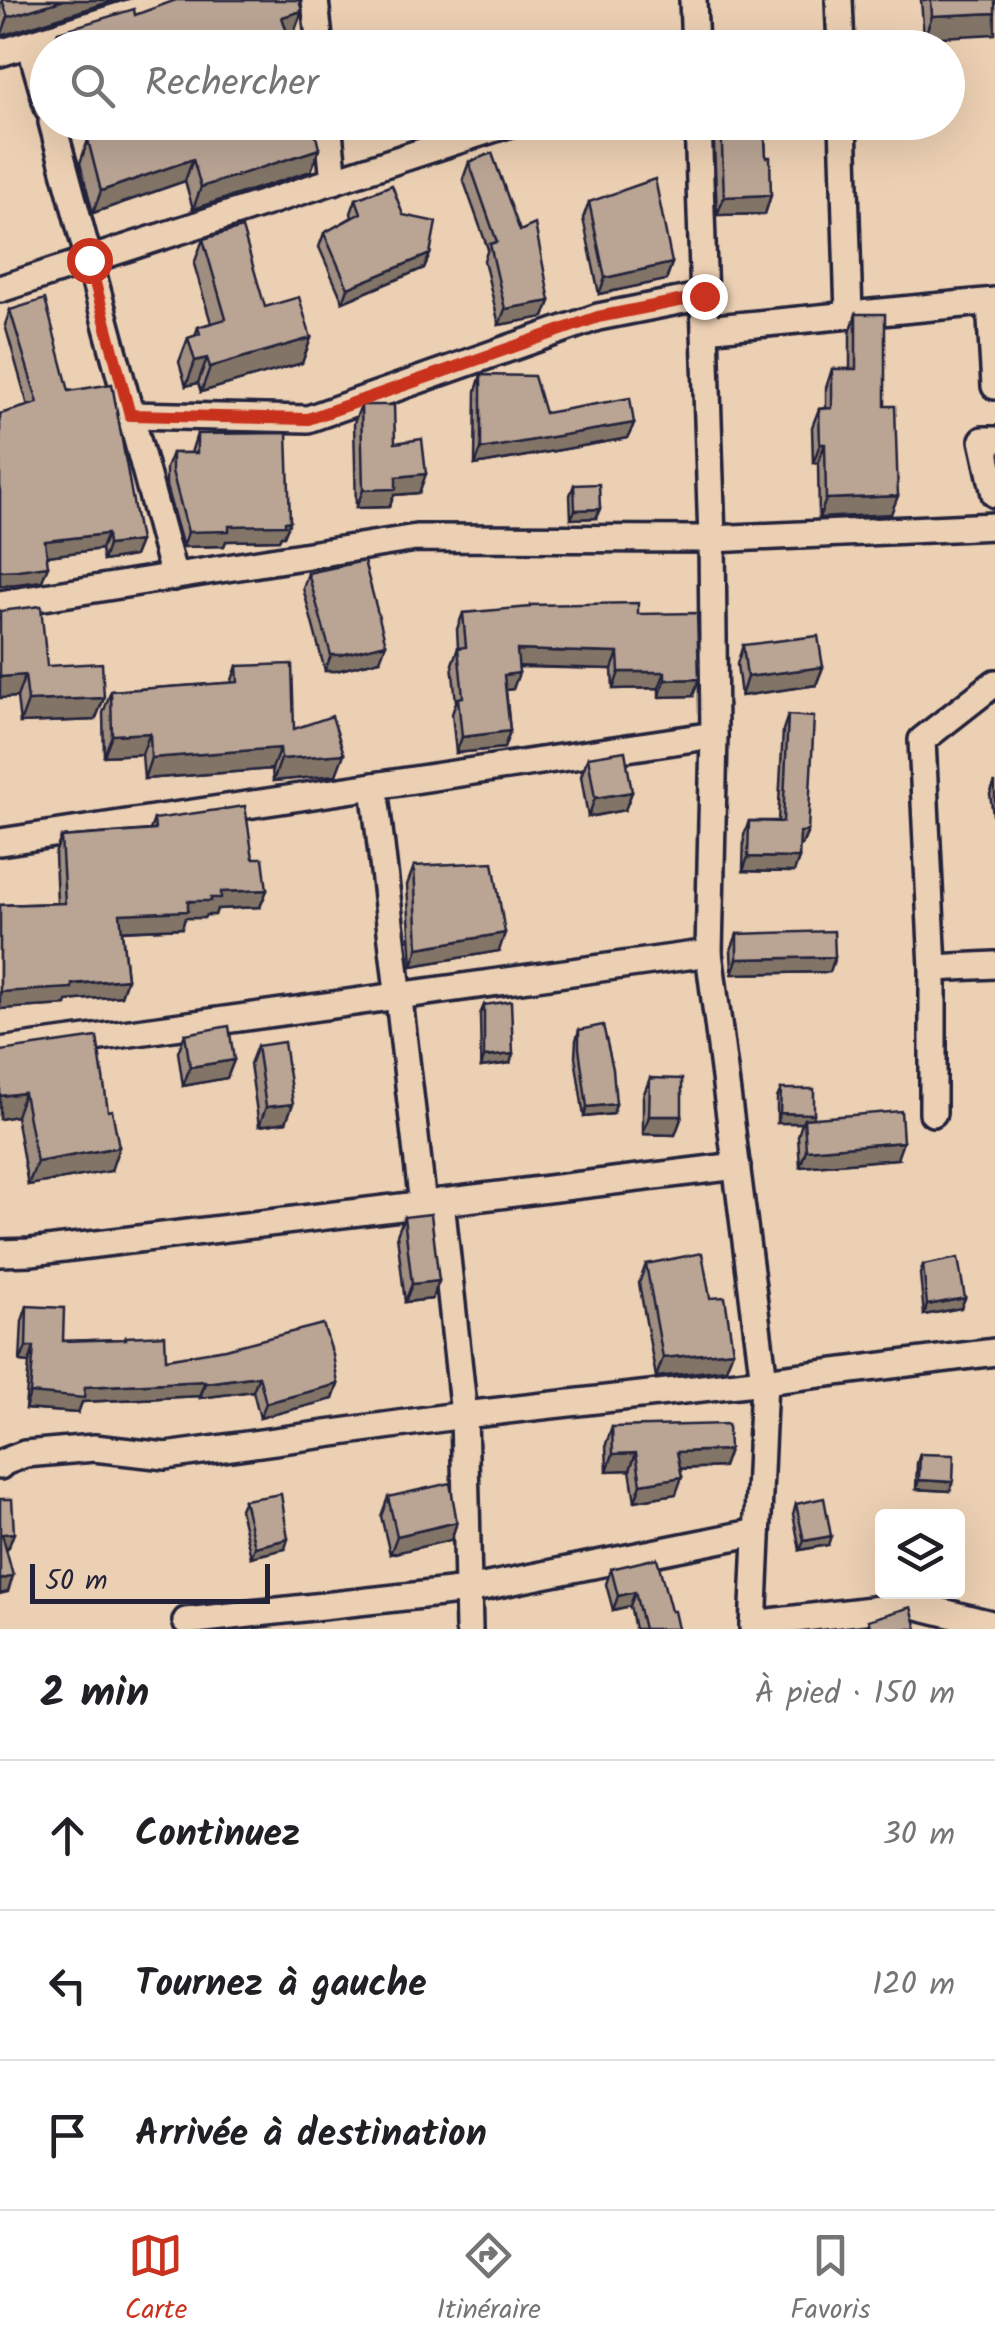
<!DOCTYPE html>
<html lang="fr">
<head>
<meta charset="utf-8">
<style>
  body { margin:0; font-family:Kalam,sans-serif; background:#f6f6f6; color:#202124 }
  .controls { position:absolute; right:30px; bottom:30px; display:grid; overflow:hidden; border-radius:10px; box-shadow:0 10px 40px #0002 }
  .controls button { width:90px; height:90px; display:grid; place-items:center; padding:0; border:0; border-bottom:2px solid #e0e0e0; background:#fff; color:#202124; font:50px sans-serif }
  .scale { position:absolute; left:30px; bottom:25px; width:240px; box-sizing:border-box; padding-left:10px; border:5px solid #22223b; border-top:0; font-size:28px; line-height:35px; white-space:nowrap; color:#22223b; -webkit-text-stroke:8px #ecd0b3; paint-order:stroke }
  .stop { position:absolute; width:30px; height:30px; margin:-22px; border:8px solid #c8321e; border-radius:50%; background:#fff }
  .stop.end { background:#c8321e; border-color:#fff; box-shadow:0 2px 10px #0008 }
  .list { margin:0; padding:0; list-style:none }
  h2 { display:flex; justify-content:space-between; align-items:center; height:130px; margin:0; padding:0 40px; font-size:42px }
  h2 small { font-size:32px; font-weight:400; color:#757577 }
  .list li { display:grid; grid-template-columns:65px 1fr auto; gap:30px; align-items:center; box-sizing:border-box; height:150px; padding:0 40px; border-top:2px solid #e0e0e0 }
  .list b { display:block; font-size:38px; white-space:nowrap }
  .list em { font-size:32px; font-style:normal; color:#757577 }
  .icon { flex:none; width:55px; height:55px; fill:none; stroke:currentColor; stroke-width:2; stroke-linecap:round; stroke-linejoin:round }
  .map { position:relative; flex:none; width:995px; height:1629px; overflow:hidden }
  .search { position:absolute; background:#fff; box-shadow:0 10px 40px #0002; left:30px; right:30px; top:30px; height:110px; display:flex; align-items:center; gap:25px; box-sizing:border-box; padding:0 35px; border-radius:55px; color:#757577; font-size:38px }
  .sheet { height:580px; background:#fff }
  nav { display:flex; justify-content:space-around; align-items:center; box-sizing:border-box; height:140px; border-top:2px solid #e0e0e0; background:#fff; font-size:28px; color:#757577 }
  nav a { display:grid; justify-items:center; gap:5px }
  nav .on { color:#c8321e }
  .map>svg:first-child { display:block }
</style>
</head>
<body>
<div class="map">
<svg width="995" height="1629" viewBox="0 0 995 1629">
  <rect width="100%" height="100%" fill="#ecd0b3"/>
  <filter id="ink" filterUnits="userSpaceOnUse"><feTurbulence type="fractalNoise" baseFrequency=".01" numOctaves="2"/><feDisplacementMap in="SourceGraphic" scale="20" xChannelSelector="R" yChannelSelector="G"/><feConvolveMatrix kernelMatrix="1 2 1 2 8 2 1 2 1" color-interpolation-filters="sRGB"/></filter>
  <g filter="url(#ink)">
    <g fill="none" stroke-linecap="round" stroke-linejoin="round">
      <defs>
        <g id="minor">
          <polyline points="315,0 320,48"/>
          <polyline points="693,0 695,48"/>
          <polyline points="839,0 841,48"/>
          <polyline points="30,44 48,108"/>
          <polyline points="0,53 172,0"/>
          <polyline points="52,122 174,577"/>
          <polyline points="328,122 334,181"/>
          <polyline points="698,122 712,539 714,735 709,953 764,1381 753,1629"/>
          <polyline points="843,122 849,315"/>
          <polyline points="0,289 514,122"/>
          <polyline points="990,302 995,386"/>
          <polyline points="705,329 995,301"/>
          <polyline points="130,415 308,419 598,317 704,296"/>
          <polyline points="995,440 983,440 995,494"/>
          <polyline points="0,604 416,538 712,539 995,526"/>
          <polyline points="374,786 423,1205"/>
          <polyline points="0,842 714,735"/>
          <polyline points="933,968 995,965"/>
          <polyline points="0,1051 709,953"/>
          <polyline points="933,1113 933,968 922,740 995,683"/>
          <polyline points="441,1202 464,1415 469,1629"/>
          <polyline points="0,1253 31,1252 737,1166"/>
          <polyline points="0,1466 4,1462 25,1454 94,1448 166,1456 464,1415 764,1381 995,1352"/>
          <polyline points="186,1621 468,1590 757,1532"/>
          <polyline points="753,1624 914,1605 995,1625"/>
        </g>
      </defs>
      <!-- minor casing -->
      <use href="#minor" stroke="#22223b" stroke-width="32"/>
      <!-- minor -->
      <use href="#minor" stroke="#ecd0b3" stroke-width="25"/>
    </g>
    <!-- wall -->
    <g fill="#a08e80" stroke="#22223b" stroke-width="2.5">
      <polygon points="2,0 116,0 1,36 0,5"/>
      <polygon points="921,0 995,0 924,38"/>
      <polygon points="135,15 294,33 288,35 292,48 52,48 58,32"/>
      <polygon points="713,122 764,122 766,157 771,195 765,214 717,215"/>
      <polygon points="88,140 319,149 311,171 193,209 185,181 93,213 80,163"/>
      <polygon points="469,162 520,231 550,301 544,317 499,325 484,260 488,249 463,179"/>
      <polygon points="356,199 403,215 430,254 424,268 343,302 319,247 324,233 352,217 351,213"/>
      <polygon points="589,202 672,263 666,280 599,294 583,218"/>
      <polygon points="203,239 265,307 311,338 302,363 201,392 198,383 186,386 179,362 188,338 195,336 198,327 211,323 194,264"/>
      <polygon points="10,310 69,391 140,541 134,556 103,561 101,549 47,556 42,581 0,586 0,414 28,406 5,325"/>
      <polygon points="856,314 885,406 891,514 819,518 818,463 813,463 812,427 819,409 826,408 826,388 832,369 850,369 850,333"/>
      <polygon points="481,375 545,413 634,423 628,438 475,465 476,391"/>
      <polygon points="361,405 395,443 419,493 394,495 389,507 356,508 354,423"/>
      <polygon points="197,434 290,521 284,536 281,536 279,540 226,541 224,546 183,547 166,486 166,468 172,453 191,453"/>
      <polygon points="574,485 596,518 571,519 570,495"/>
      <polygon points="308,573 380,660 336,671 325,671 303,588"/>
      <polygon points="0,611 47,666 104,698 95,720 20,723 17,697 0,698"/>
      <polygon points="463,613 638,614 693,696 659,697 659,688 613,689 612,669 519,667 513,689 506,690 510,731 504,748 456,753 452,714 456,702 452,664 458,648 457,629"/>
      <polygon points="743,645 823,667 816,685 741,696 737,664"/>
      <polygon points="237,666 336,775 273,781 272,769 144,779 142,754 104,756 103,713 111,691 231,683"/>
      <polygon points="788,715 808,831 802,845 799,845 799,858 794,872 743,871 744,835 749,821 778,821 783,730"/>
      <polygon points="588,757 632,792 625,810 588,817 581,776"/>
      <polygon points="995,782 995,829 990,794"/>
      <polygon points="154,819 253,858 267,890 260,907 217,909 215,915 206,915 204,918 185,918 182,928 122,931 127,979 121,996 67,1001 66,1005 0,1009 0,905 57,903 55,854 61,837 150,830"/>
      <polygon points="414,866 499,951 412,966 407,885"/>
      <polygon points="737,934 830,972 732,974 731,950"/>
      <polygon points="484,1005 510,1063 481,1067 480,1014"/>
      <polygon points="579,1030 616,1104 613,1114 584,1117 575,1057 576,1040"/>
      <polygon points="185,1034 234,1060 227,1078 183,1086 178,1052"/>
      <polygon points="257,1046 286,1122 259,1126 250,1064"/>
      <polygon points="0,1051 111,1171 28,1185 16,1116 0,1119"/>
      <polygon points="650,1078 682,1116 675,1135 643,1134 643,1096"/>
      <polygon points="781,1089 812,1118 897,1159 800,1167 798,1136 802,1123 777,1123 777,1098"/>
      <polygon points="404,1217 439,1281 432,1299 405,1302 397,1235"/>
      <polygon points="646,1264 710,1298 726,1369 656,1377 639,1283"/>
      <polygon points="923,1265 965,1298 961,1308 924,1315 920,1274"/>
      <polygon points="27,1306 63,1341 125,1339 126,1337 166,1359 338,1384 333,1399 260,1418 253,1391 200,1398 199,1396 82,1402 78,1413 25,1409 29,1363 20,1362 22,1321"/>
      <polygon points="612,1427 723,1467 680,1469 676,1494 635,1501 630,1470 607,1471 606,1444"/>
      <polygon points="920,1454 953,1482 950,1491 916,1489 917,1463"/>
      <polygon points="388,1497 457,1522 451,1540 390,1554 381,1516"/>
      <polygon points="244,1500 285,1549 251,1557 240,1509"/>
      <polygon points="796,1504 828,1545 800,1550 793,1514"/>
      <polygon points="611,1569 671,1611 678,1629 635,1629 630,1606 613,1610 606,1584"/>
    </g>
    <!-- shaded-wall -->
    <g fill="#827468" stroke="#22223b" stroke-width="2.5">
      <polygon points="64,0 116,0 1,36 8,17"/>
      <polygon points="302,11 294,33 274,39 282,17"/>
      <polygon points="995,13 995,34 924,38 932,16"/>
      <polygon points="319,149 311,171 193,209 201,187"/>
      <polygon points="193,159 185,181 93,213 101,191"/>
      <polygon points="771,195 765,214 717,215 724,197"/>
      <polygon points="430,254 424,268 343,302 348,288"/>
      <polygon points="672,263 666,280 599,294 605,278"/>
      <polygon points="550,301 544,317 499,325 505,309"/>
      <polygon points="311,338 302,363 201,392 210,367"/>
      <polygon points="207,358 198,383 186,386 195,361"/>
      <polygon points="634,423 628,438 475,465 481,449"/>
      <polygon points="820,444 825,444 818,463 813,463"/>
      <polygon points="426,474 419,493 394,495 389,507 356,508 363,490 396,477"/>
      <polygon points="898,496 891,514 819,518 826,499"/>
      <polygon points="600,509 596,518 571,519 575,510"/>
      <polygon points="290,521 284,536 281,536 279,540 226,541 224,546 183,547 188,532 229,526"/>
      <polygon points="107,534 101,549 40,557 45,541"/>
      <polygon points="140,541 134,556 103,561 108,545"/>
      <polygon points="48,566 42,581 0,586 0,571"/>
      <polygon points="386,644 380,660 336,671 325,671 331,655"/>
      <polygon points="517,650 618,653 612,669 511,666"/>
      <polygon points="823,667 816,685 741,696 747,677"/>
      <polygon points="619,672 665,672 659,688 613,689"/>
      <polygon points="519,673 513,689 498,691 504,675"/>
      <polygon points="25,675 17,697 0,698 0,677"/>
      <polygon points="699,679 693,696 659,697 665,680"/>
      <polygon points="104,698 95,720 20,723 28,701"/>
      <polygon points="510,731 504,748 456,753 462,737"/>
      <polygon points="150,733 142,754 104,756 112,735"/>
      <polygon points="280,748 272,769 144,779 151,758"/>
      <polygon points="344,754 336,775 273,781 281,759"/>
      <polygon points="632,792 625,810 588,817 595,798"/>
      <polygon points="808,831 802,845 794,846 800,832"/>
      <polygon points="748,857 799,858 794,872 743,871"/>
      <polygon points="267,890 260,907 217,909 215,915 206,915 204,918 185,918 182,928 114,931 120,914 211,898 221,892"/>
      <polygon points="505,933 499,951 412,966 418,948"/>
      <polygon points="835,957 830,972 732,974 737,959"/>
      <polygon points="127,979 121,996 67,1001 66,1005 0,1009 0,992"/>
      <polygon points="513,1054 510,1063 481,1067 484,1057"/>
      <polygon points="234,1060 227,1078 183,1086 190,1067"/>
      <polygon points="24,1093 16,1116 0,1119 0,1096"/>
      <polygon points="293,1104 286,1122 259,1126 266,1107"/>
      <polygon points="616,1104 613,1114 584,1117 587,1107"/>
      <polygon points="780,1113 814,1114 811,1123 804,1119 802,1123 777,1123"/>
      <polygon points="649,1116 682,1116 675,1135 643,1134"/>
      <polygon points="903,1142 897,1159 800,1167 806,1150"/>
      <polygon points="119,1147 111,1171 28,1185 37,1162"/>
      <polygon points="439,1281 432,1299 405,1302 412,1284"/>
      <polygon points="965,1298 961,1308 924,1315 927,1305"/>
      <polygon points="26,1347 34,1347 29,1363 20,1362"/>
      <polygon points="733,1351 726,1369 656,1377 663,1358"/>
      <polygon points="259,1376 253,1391 200,1398 205,1383"/>
      <polygon points="205,1381 199,1396 82,1402 78,1413 25,1409 30,1393 85,1387"/>
      <polygon points="338,1384 333,1399 260,1418 266,1403"/>
      <polygon points="729,1450 723,1467 671,1469 677,1452"/>
      <polygon points="636,1453 630,1470 607,1471 613,1454"/>
      <polygon points="682,1477 676,1494 635,1501 641,1484"/>
      <polygon points="919,1480 953,1482 950,1491 916,1489"/>
      <polygon points="457,1522 451,1540 390,1554 397,1536"/>
      <polygon points="14,1533 8,1549 0,1549 2,1534"/>
      <polygon points="831,1536 828,1545 800,1550 804,1541"/>
      <polygon points="288,1539 285,1549 251,1557 255,1547"/>
      <polygon points="13,1576 8,1592 0,1594 0,1580"/>
      <polygon points="635,1592 630,1606 613,1610 618,1596"/>
    </g>
    <!-- building -->
    <g fill="#baa595" stroke="#22223b" stroke-width="2.5">
      <polygon points="2,0 64,0 8,17"/>
      <polygon points="176,0 299,0 302,11 282,17 292,48 216,48 214,42 198,48 63,48 58,32 134,9 135,15"/>
      <polygon points="931,0 995,0 995,13 932,16"/>
      <polygon points="140,122 313,122 319,149 201,187 193,159 101,191 88,140"/>
      <polygon points="721,122 764,122 766,157 770,157 771,195 724,197"/>
      <polygon points="492,153 520,231 535,224 550,301 505,309 490,244 497,242 469,162"/>
      <polygon points="655,179 672,263 605,278 589,202"/>
      <polygon points="392,185 403,215 436,222 430,254 348,288 324,233 361,213 356,199"/>
      <polygon points="242,228 265,307 299,297 311,338 210,367 207,358 195,361 188,338 200,334 198,327 226,319 203,239"/>
      <polygon points="45,299 69,391 112,384 140,541 108,545 107,534 45,541 48,566 18,570 0,571 0,414 38,403 10,310"/>
      <polygon points="856,314 885,314 885,406 895,406 898,496 826,499 825,444 820,444 819,409 832,408 832,369 856,369"/>
      <polygon points="481,375 534,376 545,413 630,398 634,423 481,449"/>
      <polygon points="361,405 394,405 395,443 422,439 426,474 396,477 396,489 363,490"/>
      <polygon points="287,433 290,521 285,522 285,525 229,526 229,531 188,532 172,471 172,453 197,453 197,434"/>
      <polygon points="599,484 600,509 575,510 574,485"/>
      <polygon points="364,561 386,644 341,655 331,655 308,573"/>
      <polygon points="638,603 638,614 697,613 699,679 665,680 665,672 619,672 618,653 517,650 519,673 504,675 510,731 462,737 458,698 463,697 458,648 466,647 463,613 530,607 530,605"/>
      <polygon points="41,606 47,666 102,663 104,698 28,701 25,675 0,677 0,611"/>
      <polygon points="818,636 823,667 747,677 743,645"/>
      <polygon points="292,664 294,729 332,716 344,754 281,759 280,748 151,758 150,733 112,735 111,691 238,682 237,666"/>
      <polygon points="788,715 814,717 808,831 800,832 799,858 748,857 749,821 783,822"/>
      <polygon points="625,751 632,792 595,798 588,757"/>
      <polygon points="245,806 253,858 263,858 267,890 221,892 221,898 211,898 211,901 188,901 188,911 120,914 127,979 72,984 72,988 0,992 0,905 65,903 61,837 155,830 154,819"/>
      <polygon points="493,862 505,933 418,948 414,866"/>
      <polygon points="834,931 835,957 737,959 737,934"/>
      <polygon points="511,1001 513,1054 484,1057 484,1005"/>
      <polygon points="603,1025 613,1069 616,1104 587,1107 579,1048 579,1030"/>
      <polygon points="229,1026 234,1060 190,1067 185,1034"/>
      <polygon points="97,1037 108,1111 112,1110 119,1147 37,1162 24,1093 0,1096 0,1051"/>
      <polygon points="284,1042 293,1104 266,1107 257,1046"/>
      <polygon points="650,1078 682,1079 682,1116 649,1116"/>
      <polygon points="781,1089 814,1089 814,1114 780,1113"/>
      <polygon points="901,1111 903,1142 806,1150 804,1119"/>
      <polygon points="431,1214 439,1281 412,1284 404,1217"/>
      <polygon points="702,1253 710,1298 725,1297 733,1351 663,1358 646,1264"/>
      <polygon points="958,1258 965,1298 927,1305 923,1265"/>
      <polygon points="27,1306 64,1308 63,1341 126,1339 126,1337 165,1335 166,1359 225,1349 323,1324 333,1355 338,1384 266,1403 259,1376 205,1383 205,1381 85,1387 84,1398 30,1393 34,1347 26,1347"/>
      <polygon points="728,1424 729,1450 677,1452 682,1477 641,1484 636,1453 613,1454 612,1427"/>
      <polygon points="920,1454 954,1455 953,1482 919,1480"/>
      <polygon points="450,1483 457,1522 397,1536 388,1497"/>
      <polygon points="281,1494 288,1539 255,1547 244,1500"/>
      <polygon points="824,1498 831,1536 804,1541 796,1504"/>
      <polygon points="0,1499 12,1499 14,1533 2,1534 13,1576 0,1580"/>
      <polygon points="657,1558 671,1611 674,1611 678,1629 644,1629 635,1592 618,1596 611,1569"/>
      <polygon points="911,1607 917,1629 871,1629 868,1620"/>
    </g>
  </g>
  <g fill="none" stroke-linecap="round" stroke-linejoin="round" filter="url(#ink)">
    <!-- route -->
    <polyline stroke="#c8321e" stroke-width="12" points="89,260 130,415 308,419 598,317 704,296"/>
  </g>
</svg>
<div class="controls">
<button><svg class="icon" aria-label="layers" viewBox="0 0 24 24"><path d="M12 4l9 5-9 5-9-5zM3 14l9 5 9-5"/></svg></button>
</div>
<div class="scale">50 m</div>
<div class="stop" style="left:89px;top:260px"></div>
<div class="stop end" style="left:704px;top:296px"></div>
<div class="search"><svg class="icon" aria-label="search" viewBox="0 0 24 24"><circle cx="10" cy="10" r="6"/><path d="M15 15l6 6"/></svg>Rechercher</div>
</div>
<section class="sheet">
<h2>2 min<small>À pied · 150 m</small></h2>
<ul class="list">
<li><svg class="icon" aria-label="ahead" viewBox="0 0 24 24"><path d="M12 20V5M6 11l6-6 6 6"/></svg><div><b>Continuez</b></div><em>30 m</em></li>
<li><svg class="icon" aria-label="left" viewBox="0 0 24 24"><path d="M17 20v-9H6M10 6l-5 5 5 5"/></svg><div><b>Tournez à gauche</b></div><em>120 m</em></li>
<li><svg class="icon" aria-label="arrive" viewBox="0 0 24 24"><path d="M6 21V4h12l-3 4 3 4H6"/></svg><div><b>Arrivée à destination</b></div></li>
</ul>
</section>
<nav>
<a class="on"><svg class="icon" aria-label="map" viewBox="0 0 24 24"><path d="M3 6l6-2 6 2 6-2v14l-6 2-6-2-6 2zM9 4v14M15 6v14"/></svg>Carte</a>
<a><svg class="icon" aria-label="directions" viewBox="0 0 24 24"><path d="M12 3l9 9-9 9-9-9zM9 14v-3h6M13 9l2 2-2 2"/></svg>Itinéraire</a>
<a><svg class="icon" aria-label="saved" viewBox="0 0 24 24"><path d="M7 4h10v16l-5-4-5 4z"/></svg>Favoris</a>
</nav>
</body>
</html>
